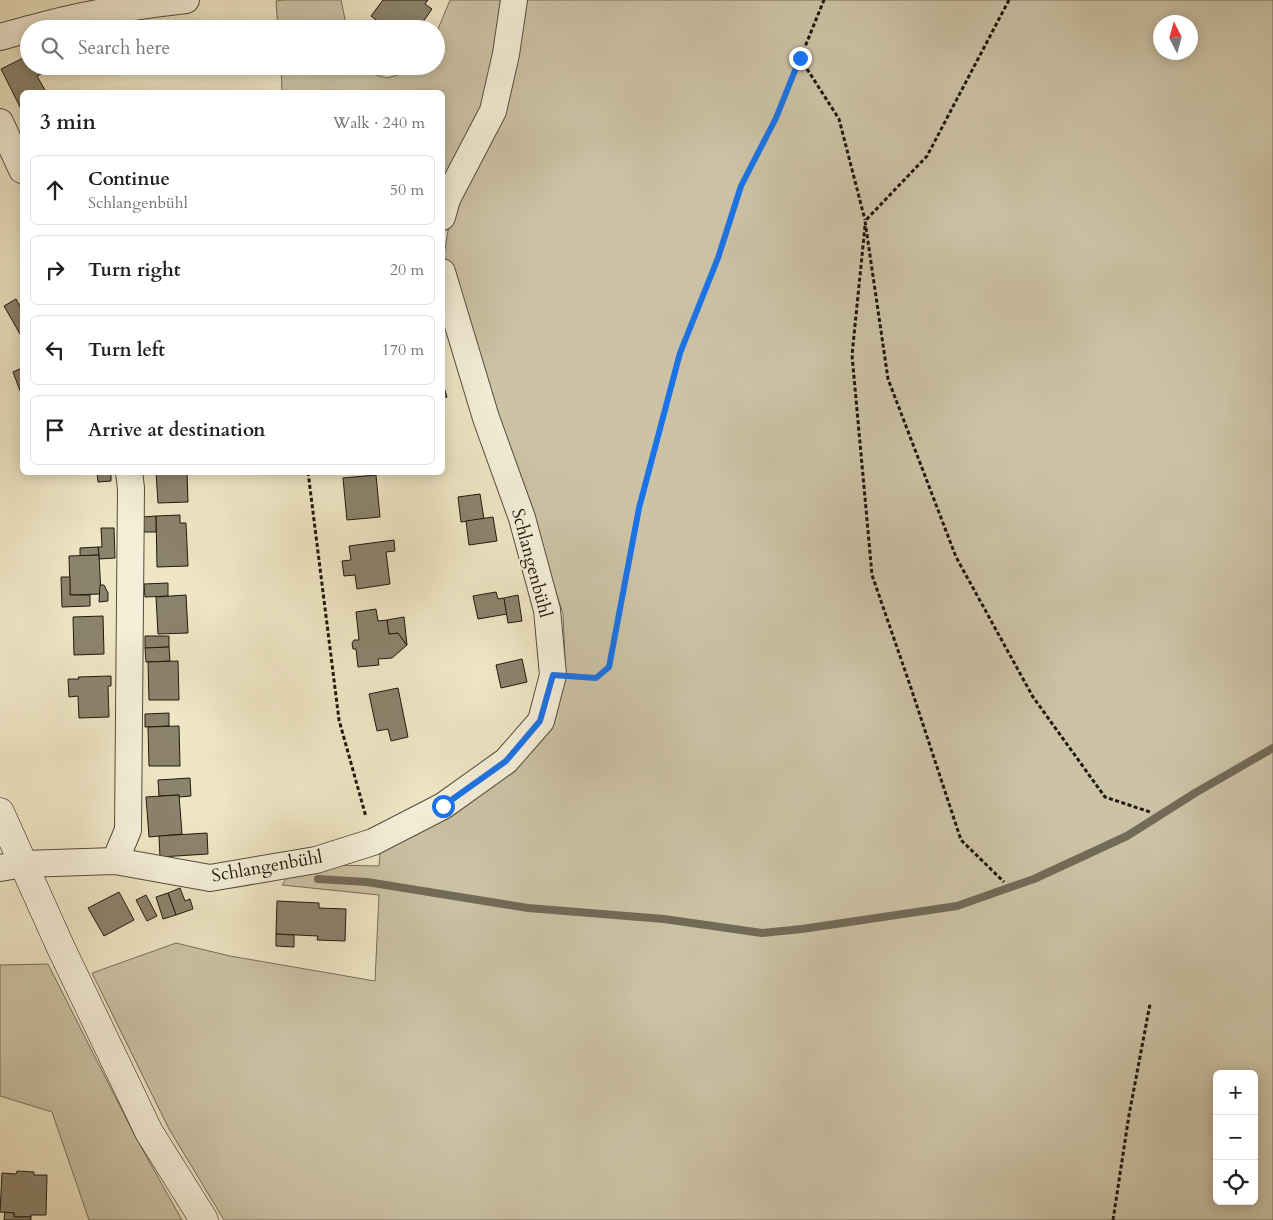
<!DOCTYPE html>
<html lang="en">
<head>
<meta charset="utf-8">
<style>
  body { margin:0; font-family:Cardo,serif; background:#f6f6f6; color:#202124 }
  .controls { position:absolute; right:15px; bottom:15px; display:grid; overflow:hidden; border-radius:8px; box-shadow:0 2px 12px #0003 }
  .controls button { width:45px; height:45px; display:grid; place-items:center; padding:0; border:0; border-bottom:1px solid #e0e0e0; background:#fff; color:#202124; font:25px sans-serif }
  .compass { position:absolute; left:1153px; top:15px; width:45px; height:45px; border-radius:50%; background:#fff; box-shadow:0 2px 12px #0003; rotate:354deg }
  .stop { position:absolute; width:15px; height:15px; margin:-11px; border:4px solid #1a73e8; border-radius:50%; background:#fff }
  .stop.end { background:#1a73e8; border-color:#fff; box-shadow:0 1px 5px #0008 }
  .list { margin:0; padding:0; list-style:none }
  h2 { display:flex; justify-content:space-between; align-items:center; height:65px; margin:0; padding:0 20px; font-size:21px }
  h2 small { font-size:16px; font-weight:400; color:#757577 }
  .list li { display:grid; grid-template-columns:32px 1fr auto; gap:15px; align-items:center; box-sizing:border-box; height:70px; margin:0 10px 10px; padding:0 10px; border:1px solid #e0e0e0; border-radius:8px }
  .list b { display:block; font-size:19px; white-space:nowrap }
  .list p { margin:0; font-size:16px; white-space:nowrap; color:#757577 }
  .list em { font-size:16px; font-style:normal; color:#757577 }
  .icon { flex:none; width:28px; height:28px; fill:none; stroke:currentColor; stroke-width:2; stroke-linecap:round; stroke-linejoin:round }
  .map { position:relative; flex:none; width:1273px; height:1220px; overflow:hidden }
  .search { position:absolute; background:#fff; box-shadow:0 2px 12px #0003; left:20px; top:20px; width:425px; height:55px; display:flex; align-items:center; gap:12px; box-sizing:border-box; padding:0 18px; border-radius:28px; color:#757577; font-size:19px }
  .panel { position:absolute; background:#fff; box-shadow:0 2px 12px #0003; left:20px; top:90px; width:425px; height:385px; border-radius:8px }
  .map>svg:first-child { display:block }
</style>
</head>
<body>
<div class="map">
<svg width="1273" height="1220" viewBox="0 0 1273 1220">
  <rect width="100%" height="100%" fill="#efe6c5"/>
  <filter id="stains"><feTurbulence type="fractalNoise" baseFrequency=".004" numOctaves="4"/><feColorMatrix values="0 0 0 0 .2 0 0 0 0 .09 0 0 0 0 .02 0 0 0 .5 -.17"/></filter>
  <radialGradient id="worn" r=".72"><stop offset=".6" stop-color="#630" stop-opacity="0"/><stop offset="1" stop-color="#630" stop-opacity=".3"/></radialGradient>
  <!-- green -->
  <g fill="#ccc3a6" stroke="#766e5a" fill-rule="evenodd">
    <polygon points="283,0 341,0 347,29 278,29 276,1"/>
    <polygon points="450,0 506,0 490,100 443,197 442,92 282,92 281,66 355,66 355,69 387,78 422,68 423,66 436,66 436,34"/>
    <path d="M522,0H1273V1220H224L169,1129L92,973L176,943L230,956L375,981L379,895L282,885L290,873L329,865L379,866L381,845L514,765L557,712L565,659L563,614L444,255L449,225ZM1160,22H1190V52H1160ZM1217,1074H1254V1201H1217Z"/>
    <polygon points="48,964 135,1136 182,1220 89,1220 52,1112 0,1096 0,965"/>
  </g>
  <g fill="none" stroke-linecap="round" stroke-linejoin="round">
    <!-- stream -->
    <polyline stroke="#736a57" stroke-width="8" points="318,879 367,882 528,908 664,919 762,933 802,929 957,906 1034,879 1127,836 1195,793 1273,748"/>
  </g>
  <!-- building -->
  <g fill="#8c836d" stroke="#21180e">
    <polygon points="383,0 428,0 425,4 432,9 418,29 388,29 371,16"/>
    <polygon points="242,23 243,29 200,28"/>
    <polygon points="27,56 29,66 63,66 49,74 47,71 37,76 46,92 22,92 21,109 1,69"/>
    <polygon points="192,66 205,66 205,72 193,73"/>
    <polygon points="16,299 22,310 22,332 20,334 4,306"/>
    <polygon points="22,368 22,396 13,372"/>
    <polygon points="442,381 447,397 442,398"/>
    <polygon points="97,472 111,472 111,481 98,482"/>
    <polygon points="156,472 187,472 188,502 158,503"/>
    <polygon points="376,475 380,517 347,520 343,478"/>
    <polygon points="480,494 484,519 461,522 458,497"/>
    <polygon points="180,515 180,523 186,523 188,566 157,567 156,516"/>
    <polygon points="156,516 156,532 144,532 143,517"/>
    <polygon points="493,517 497,541 469,545 466,521"/>
    <polygon points="101,528 114,528 115,558 99,559 98,547 102,547"/>
    <polygon points="394,540 395,551 386,552 390,584 357,589 355,575 344,576 342,561 351,560 349,546"/>
    <polygon points="98,547 99,555 80,556 80,548"/>
    <polygon points="99,555 101,594 70,595 69,556"/>
    <polygon points="61,577 70,577 70,595 90,595 90,606 62,607"/>
    <polygon points="168,583 168,596 145,597 144,584"/>
    <polygon points="100,585 104,585 108,593 108,601 99,602"/>
    <polygon points="496,592 498,599 504,598 507,614 478,619 473,596"/>
    <polygon points="186,595 188,633 158,634 156,597"/>
    <polygon points="518,595 522,621 508,623 504,598"/>
    <polygon points="376,609 378,621 387,620 389,634 398,633 407,645 392,658 378,659 379,665 358,667 356,649 353,649 352,643 354,640 359,640 356,612"/>
    <polygon points="103,616 104,654 74,655 73,617"/>
    <polygon points="404,617 407,645 398,633 389,634 387,620"/>
    <polygon points="145,636 169,636 169,647 145,648"/>
    <polygon points="169,647 170,661 146,662 145,648"/>
    <polygon points="522,659 527,682 501,688 496,665"/>
    <polygon points="178,661 179,700 149,700 148,662"/>
    <polygon points="111,676 111,686 108,686 109,717 79,718 78,696 69,697 68,679 79,679 78,677"/>
    <polygon points="398,688 408,737 391,741 388,729 377,731 369,694"/>
    <polygon points="169,713 169,726 145,727 145,714"/>
    <polygon points="179,726 180,766 149,766 148,727"/>
    <polygon points="190,778 191,796 179,797 179,795 159,796 158,780"/>
    <polygon points="179,795 182,834 149,837 146,797"/>
    <polygon points="207,833 208,854 160,857 159,836"/>
    <polygon points="180,888 185,901 190,899 193,909 176,915 168,893"/>
    <polygon points="119,892 134,920 104,936 88,908"/>
    <polygon points="168,893 176,915 163,919 156,897"/>
    <polygon points="146,895 157,916 147,921 136,900"/>
    <polygon points="277,901 319,903 319,908 346,909 345,941 317,940 318,936 276,934"/>
    <polygon points="276,934 294,935 294,947 276,946"/>
    <polygon points="17,1171 34,1172 34,1175 47,1175 46,1215 31,1215 31,1217 14,1217 14,1213 0,1212 2,1173 16,1174"/>
    <polygon points="5,1212 14,1213 14,1217 31,1217 31,1220 4,1220"/>
  </g>
  <g fill="none" stroke-linecap="round" stroke-linejoin="round">
    <defs>
      <g id="minor">
        <path d="M30,29C81,14 133,6 186,0"/>
        <polyline points="0,37 29,29"/>
        <polyline points="0,122 22,170"/>
        <polyline points="442,217 447,199 493,111 506,54 514,0"/>
        <polyline points="115,861 128,830 131,488 129,472"/>
        <polyline points="0,868 24,864 115,861 210,878 316,860 373,842 443,806 506,761 541,721 553,675 547,610 522,518 486,418 442,272"/>
      </g>
      <polyline id="secondary" points="0,812 61,948 149,1132 204,1220"/>
    </defs>
    <!-- minor casing -->
    <use href="#minor" stroke="#544c3c" stroke-width="28"/>
    <!-- secondary casing -->
    <use href="#secondary" stroke="#21180e" stroke-width="29"/>
    <!-- path -->
    <g stroke="#21180e" stroke-width="3" stroke-dasharray="4 2.5" stroke-linecap="butt">
      <polyline points="1009,0 927,156 865,221 888,379 956,557 1033,697 1105,797 1150,812"/>
      <polyline points="800,58 839,119 865,220"/>
      <polyline points="865,226 852,355 872,575 911,688 961,840 1004,882"/>
      <polyline points="308,472 339,720 366,817"/>
      <polyline points="579,677 596,678 609,667 639,508 680,353 718,258 741,186 776,118 824,0"/>
      <polyline points="1113,1220 1129,1115 1150,1004"/>
    </g>
    <!-- minor -->
    <use href="#minor" stroke="#f5efd9" stroke-width="26"/>
    <!-- secondary -->
    <use href="#secondary" stroke="#f5efd9" stroke-width="28"/>
  </g>
  <g fill="none" stroke-linecap="round" stroke-linejoin="round">
    <!-- route -->
    <polyline stroke="#1a73e8" stroke-width="6" points="443,806 506,761 540,721 553,675 596,678 609,667 639,508 680,353 718,258 741,186 776,118 800,58"/>
  </g>
  <g text-anchor="middle" stroke-width="4" stroke-linejoin="round" paint-order="stroke">
    <!-- street labels -->
    <g font-size="18" fill="#21180e" stroke="#f5efd9">
      <text transform="translate(532 563) rotate(75)" y="6">Schlangenbühl</text>
      <text transform="translate(267 866) rotate(-10)" y="6">Schlangenbühl</text>
    </g>
  </g>
  <rect width="100%" height="100%" filter="url(#stains)"/>
  <rect width="100%" height="100%" fill="url(#worn)"/>
</svg>
<div class="controls">
<button>+</button>
<button>−</button>
<button><svg class="icon" aria-label="locate" viewBox="0 0 24 24"><circle cx="12" cy="12" r="6"/><path d="M12 2v4M12 18v4M2 12h4M18 12h4"/></svg></button>
</div>
<svg class="compass" viewBox="-18 -18 36 36"><path d="M0-13l5 13h-10z" fill="#e53935"/><path d="M0 13l5-13h-10z" fill="#757577"/></svg>
<div class="stop" style="left:443px;top:806px"></div>
<div class="stop end" style="left:800px;top:58px"></div>
<div class="search"><svg class="icon" aria-label="search" viewBox="0 0 24 24"><circle cx="10" cy="10" r="6"/><path d="M15 15l6 6"/></svg>Search here</div>
<section class="panel">
<h2>3 min<small>Walk · 240 m</small></h2>
<ul class="list">
<li><svg class="icon" aria-label="ahead" viewBox="0 0 24 24"><path d="M12 20V5M6 11l6-6 6 6"/></svg><div><b>Continue</b><p>Schlangenbühl</p></div><em>50 m</em></li>
<li><svg class="icon" aria-label="right" viewBox="0 0 24 24"><path d="M7 20v-9h11M14 6l5 5-5 5"/></svg><div><b>Turn right</b></div><em>20 m</em></li>
<li><svg class="icon" aria-label="left" viewBox="0 0 24 24"><path d="M17 20v-9H6M10 6l-5 5 5 5"/></svg><div><b>Turn left</b></div><em>170 m</em></li>
<li><svg class="icon" aria-label="arrive" viewBox="0 0 24 24"><path d="M6 21V4h12l-3 4 3 4H6"/></svg><div><b>Arrive at destination</b></div></li>
</ul>
</section>
</div>
</body>
</html>
